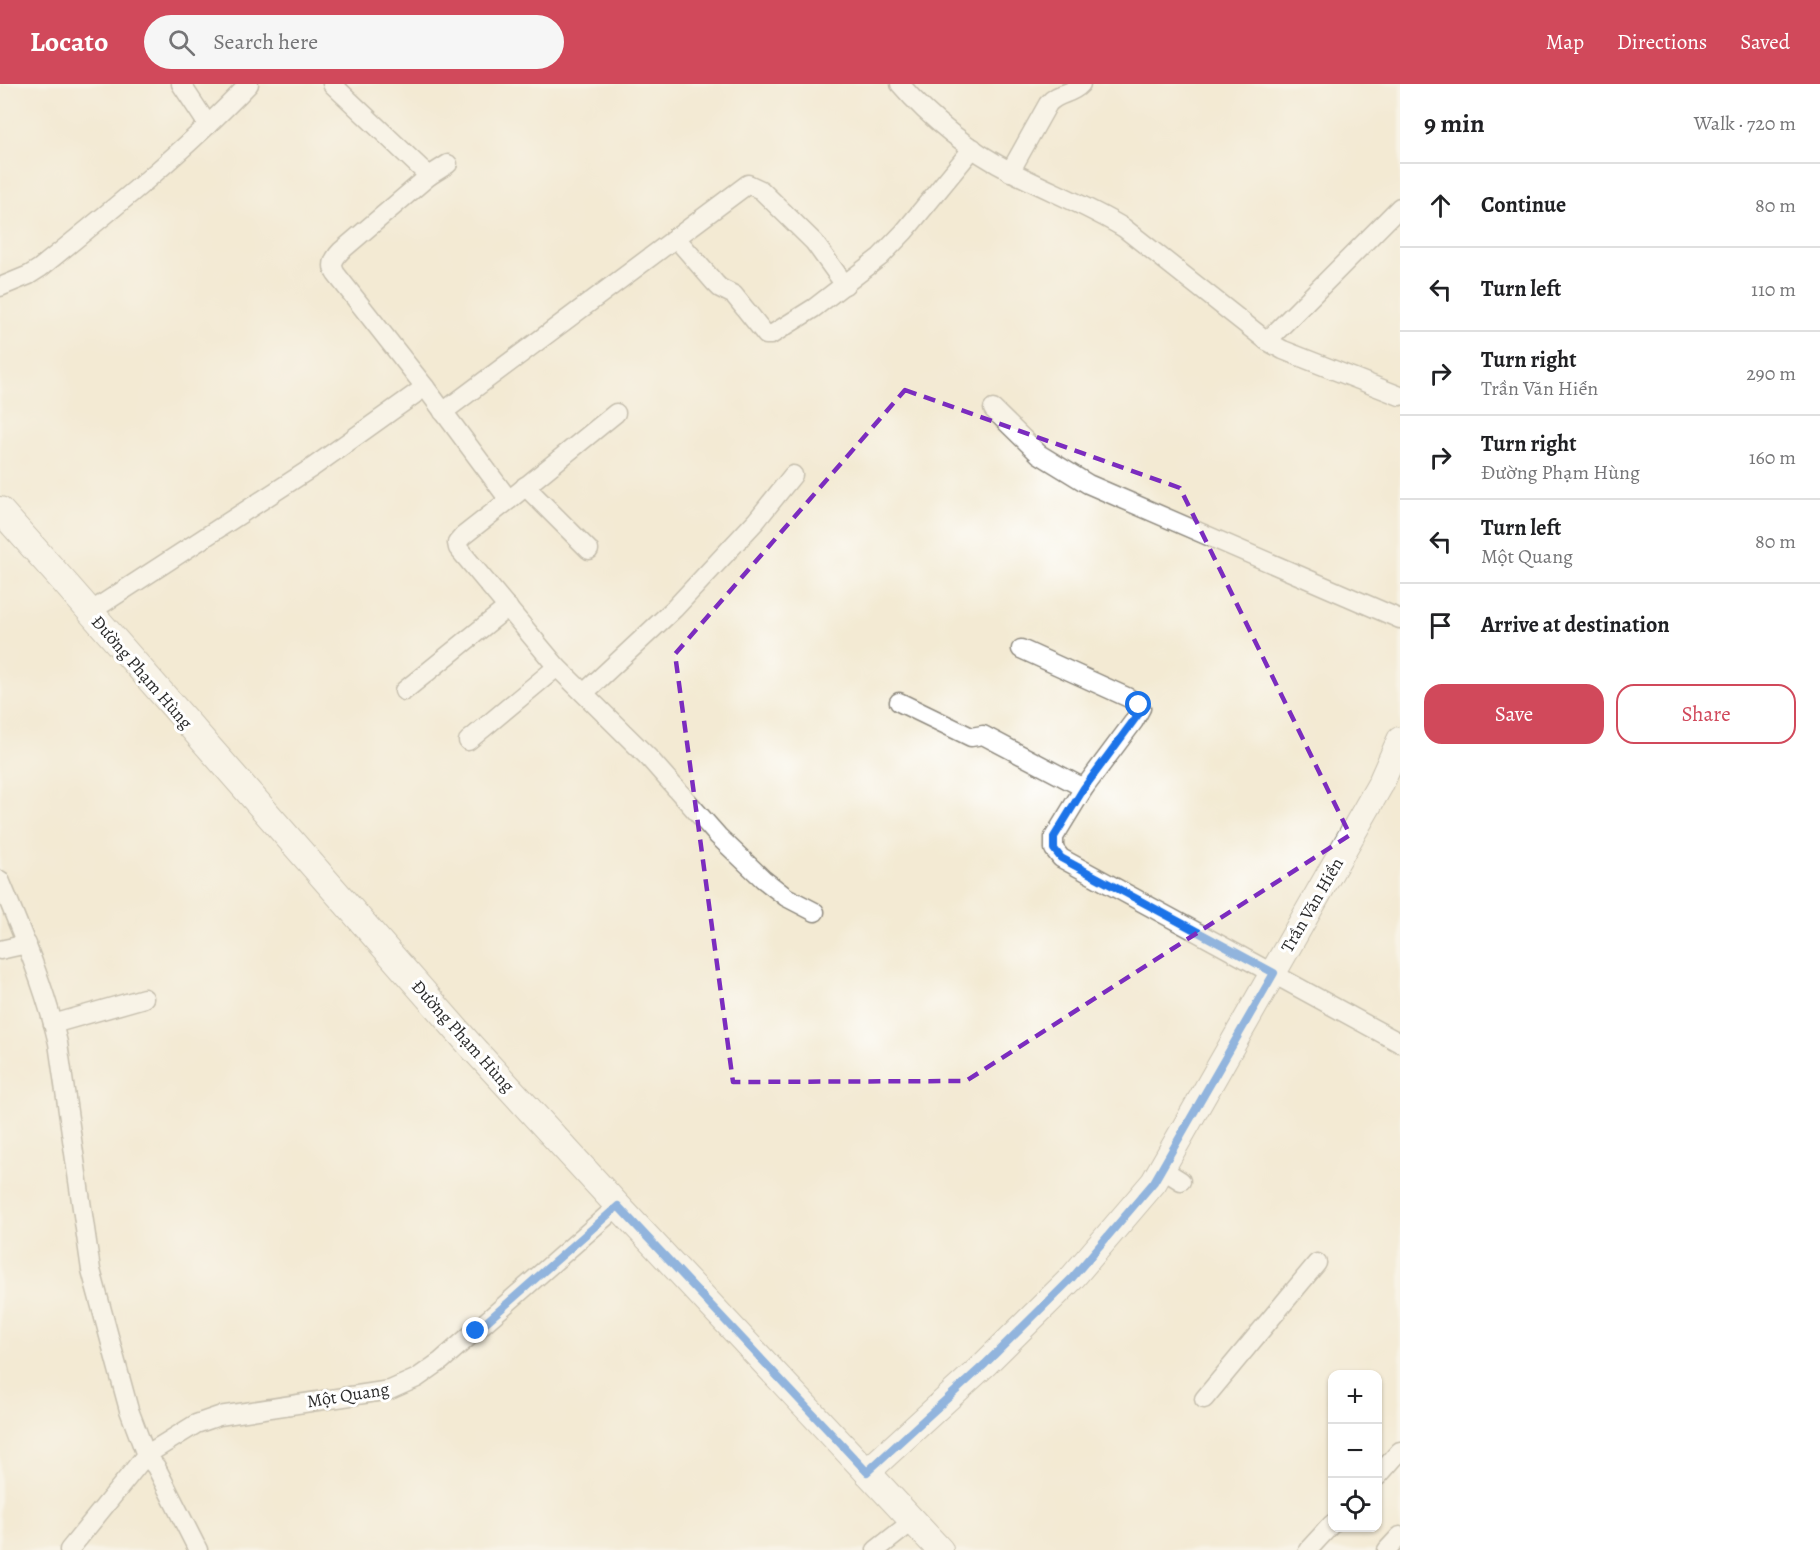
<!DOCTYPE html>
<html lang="en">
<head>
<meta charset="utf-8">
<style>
  body { margin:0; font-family:Alegreya,serif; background:#f6f6f6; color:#202124 }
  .controls { position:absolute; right:18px; bottom:18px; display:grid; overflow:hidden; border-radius:12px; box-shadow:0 2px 4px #0004 }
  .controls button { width:54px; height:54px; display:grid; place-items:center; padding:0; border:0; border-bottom:2px solid #e0e0e0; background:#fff; color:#202124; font:30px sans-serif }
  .stop { position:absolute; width:18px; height:18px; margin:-14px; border:4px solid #1a73e8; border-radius:50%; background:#fff }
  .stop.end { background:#1a73e8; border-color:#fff; box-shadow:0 2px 6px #0008 }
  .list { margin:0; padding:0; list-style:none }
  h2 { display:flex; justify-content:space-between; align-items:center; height:78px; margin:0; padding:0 24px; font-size:26px }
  h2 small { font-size:20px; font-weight:400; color:#757577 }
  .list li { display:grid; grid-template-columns:39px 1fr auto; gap:18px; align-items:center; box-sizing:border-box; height:84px; padding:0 24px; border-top:2px solid #e0e0e0 }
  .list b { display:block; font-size:22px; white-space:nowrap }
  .list p { margin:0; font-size:20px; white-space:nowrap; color:#757577 }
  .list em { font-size:20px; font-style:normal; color:#757577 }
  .actions { display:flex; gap:12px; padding:18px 24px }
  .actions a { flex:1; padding:14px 0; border:2px solid #d1495b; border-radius:18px; text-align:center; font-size:21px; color:#d1495b }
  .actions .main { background:#d1495b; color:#fff }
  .icon { flex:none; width:33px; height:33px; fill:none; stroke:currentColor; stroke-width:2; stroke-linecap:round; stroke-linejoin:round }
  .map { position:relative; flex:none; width:1400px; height:1466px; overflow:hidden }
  header { display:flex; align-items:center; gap:36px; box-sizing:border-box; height:84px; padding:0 30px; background:#d1495b; color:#fff }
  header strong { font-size:28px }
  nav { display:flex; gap:33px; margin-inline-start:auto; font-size:21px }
  .search { width:420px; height:54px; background:#f6f6f6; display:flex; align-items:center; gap:15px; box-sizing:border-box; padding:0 21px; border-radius:33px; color:#757577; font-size:22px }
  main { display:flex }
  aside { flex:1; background:#fff }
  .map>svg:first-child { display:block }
</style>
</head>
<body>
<header>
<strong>Locato</strong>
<div class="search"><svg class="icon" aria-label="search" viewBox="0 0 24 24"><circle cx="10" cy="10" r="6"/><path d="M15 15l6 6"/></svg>Search here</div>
<nav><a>Map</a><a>Directions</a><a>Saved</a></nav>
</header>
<main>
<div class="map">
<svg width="1400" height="1466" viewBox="0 0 1400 1466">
  <rect width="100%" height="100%" fill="#fff"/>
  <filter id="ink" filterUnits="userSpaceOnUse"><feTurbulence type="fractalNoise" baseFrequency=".0167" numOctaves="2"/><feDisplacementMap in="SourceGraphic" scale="12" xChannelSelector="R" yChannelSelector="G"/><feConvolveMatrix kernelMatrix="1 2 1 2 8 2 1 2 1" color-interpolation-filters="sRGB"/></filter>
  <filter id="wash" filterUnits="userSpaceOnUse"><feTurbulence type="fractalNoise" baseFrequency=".008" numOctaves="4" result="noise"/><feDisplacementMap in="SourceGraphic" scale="24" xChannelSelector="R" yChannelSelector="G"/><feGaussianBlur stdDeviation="1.35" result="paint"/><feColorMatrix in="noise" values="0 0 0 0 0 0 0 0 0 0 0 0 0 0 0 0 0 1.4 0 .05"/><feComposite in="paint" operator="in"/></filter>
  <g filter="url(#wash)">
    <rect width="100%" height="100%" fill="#f3ead3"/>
  </g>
  <g filter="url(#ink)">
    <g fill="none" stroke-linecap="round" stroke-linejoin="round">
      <defs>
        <g id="street">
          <polyline points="181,0 208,41"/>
          <path d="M900,0C930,35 970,67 1012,88C1049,107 1088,122 1124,144L1267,257L1283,266L1400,312"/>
          <path d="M1010,88L1048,20C1059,7 1070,12 1081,0"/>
          <polyline points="429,92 448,80"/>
          <polyline points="675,153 715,199 720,204 734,211 766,251 771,251 814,224 880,173 904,148 973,64"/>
          <path d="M0,203L29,191L40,184C112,126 185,67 249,0"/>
          <polyline points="1267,257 1400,123"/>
          <polyline points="425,303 509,416 463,452 457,459 458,464 557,583 649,674 718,752 763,795 786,813 815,828"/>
          <polyline points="993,325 1039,370 1088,400 1400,535"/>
          <polyline points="443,328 748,100 761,106 814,158 845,201"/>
          <polyline points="525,402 589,466"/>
          <polyline points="509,416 616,329"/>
          <path d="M90,528L313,383L425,303L336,190C330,181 334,174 341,167L429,92L332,0"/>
          <polyline points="1021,565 1129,614 1139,621 1141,624 1134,637 1084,704 1054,753 1054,765 1061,774 1400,959"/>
          <polyline points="404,607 508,523"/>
          <polyline points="584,609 674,525 756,437 793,391"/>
          <polyline points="899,618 971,653 983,651 1084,704"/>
          <polyline points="468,657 557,583"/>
          <path d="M0,796C22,849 45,903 58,959L91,1186L129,1326L146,1371L156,1383L198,1466"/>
          <polyline points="0,866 27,860"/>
          <polyline points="53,940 144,914"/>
          <polyline points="1162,1085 1181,1097"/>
          <polyline points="1204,1315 1317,1179"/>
          <polyline points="1378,1392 1400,1367"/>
          <polyline points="69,1466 146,1371 196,1340 219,1332 390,1306 417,1294 441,1277 618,1122"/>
          <polyline points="876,1466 913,1437"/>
          <polyline points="1308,1466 1332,1440"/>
          <polyline points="1387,1466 1400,1452"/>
        </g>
        <g id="secondary">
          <polyline points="0,426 66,500 470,961 618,1122 940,1466"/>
          <polyline points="867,1388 985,1280 1072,1194 1154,1098 1380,701 1400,656"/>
        </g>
      </defs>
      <!-- street casing -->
      <use href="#street" stroke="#8f8a7f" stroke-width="21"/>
      <!-- secondary casing -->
      <use href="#secondary" stroke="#8f8a7f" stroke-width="28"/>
      <!-- street -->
      <use href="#street" stroke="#fff" stroke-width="18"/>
      <!-- secondary -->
      <use href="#secondary" stroke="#fff" stroke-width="26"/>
    </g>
  </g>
  <g fill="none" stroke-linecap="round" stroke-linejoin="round" filter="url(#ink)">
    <!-- route -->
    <polyline stroke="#1a73e8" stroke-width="8" points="476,1247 618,1122 867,1388 985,1280 1072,1194 1154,1098 1274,889 1061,774 1054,765 1054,753 1084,704 1140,628 1141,624 1139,621"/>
  </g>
  <!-- marked area -->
  <path d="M0 0H1400V1466H0ZM905,306L1180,404L1350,751L966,997L733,998L675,570Z" fill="#f3ead3" fill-opacity=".55" fill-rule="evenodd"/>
  <path fill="none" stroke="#7b2cbf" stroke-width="4.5" stroke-dasharray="12 8" stroke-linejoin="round" d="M905,306L1180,404L1350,751L966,997L733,998L675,570Z"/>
  <g text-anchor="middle" stroke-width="6" stroke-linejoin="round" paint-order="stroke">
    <!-- street labels -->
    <g font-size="18" fill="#2b2b2b" stroke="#fff">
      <text transform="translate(142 588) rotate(49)" y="6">Đường Phạm Hùng</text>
      <text transform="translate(1312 821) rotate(-60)" y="6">Trần Văn Hiển</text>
      <text transform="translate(463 952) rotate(48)" y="6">Đường Phạm Hùng</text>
      <text transform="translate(348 1311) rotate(-9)" y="6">Một Quang</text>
    </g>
  </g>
</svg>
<div class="controls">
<button>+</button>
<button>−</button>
<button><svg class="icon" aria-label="locate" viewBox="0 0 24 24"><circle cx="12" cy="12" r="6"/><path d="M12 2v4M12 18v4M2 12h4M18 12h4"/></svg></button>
</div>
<div class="stop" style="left:1139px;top:621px"></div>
<div class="stop end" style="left:476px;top:1247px"></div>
</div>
<aside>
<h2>9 min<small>Walk · 720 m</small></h2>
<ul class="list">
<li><svg class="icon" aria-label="ahead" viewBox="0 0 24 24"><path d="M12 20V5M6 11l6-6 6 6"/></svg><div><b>Continue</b></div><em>80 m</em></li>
<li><svg class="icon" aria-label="left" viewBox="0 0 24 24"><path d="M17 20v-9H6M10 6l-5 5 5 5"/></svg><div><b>Turn left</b></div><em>110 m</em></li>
<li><svg class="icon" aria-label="right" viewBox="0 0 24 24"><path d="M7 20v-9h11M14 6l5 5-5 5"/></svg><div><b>Turn right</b><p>Trần Văn Hiển</p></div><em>290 m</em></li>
<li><svg class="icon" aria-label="right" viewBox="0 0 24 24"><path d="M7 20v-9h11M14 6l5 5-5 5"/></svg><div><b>Turn right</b><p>Đường Phạm Hùng</p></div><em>160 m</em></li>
<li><svg class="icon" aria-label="left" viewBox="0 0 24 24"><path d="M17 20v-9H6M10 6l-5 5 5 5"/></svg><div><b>Turn left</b><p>Một Quang</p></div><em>80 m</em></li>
<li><svg class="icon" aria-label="arrive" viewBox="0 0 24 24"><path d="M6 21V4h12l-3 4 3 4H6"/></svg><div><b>Arrive at destination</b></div></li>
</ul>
<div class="actions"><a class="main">Save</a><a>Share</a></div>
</aside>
</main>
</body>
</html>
